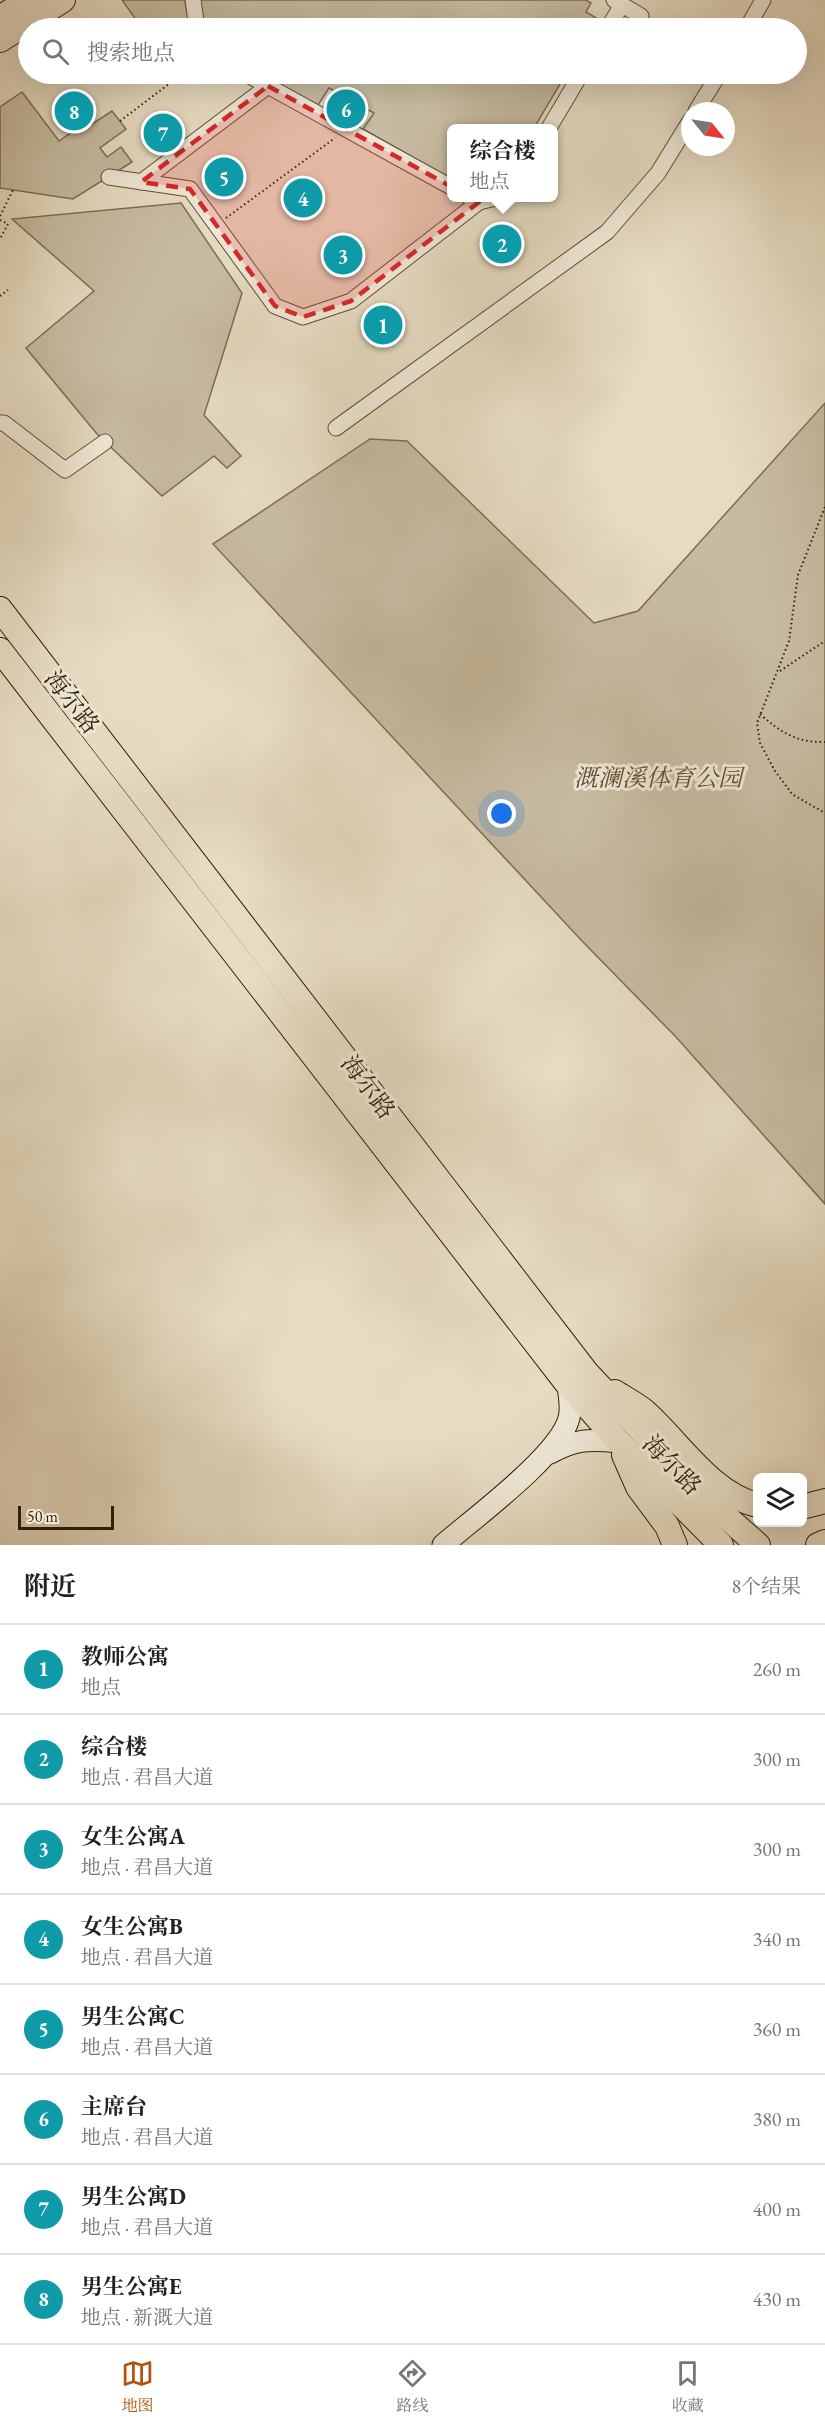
<!DOCTYPE html>
<html lang="zh">
<head>
<meta charset="utf-8">
<style>
  body { margin:0; font-family:"EB Garamond","Noto Serif SC",serif; background:#f6f6f6; color:#222 }
  .controls { position:absolute; right:18px; bottom:18px; display:grid; overflow:hidden; border-radius:9px; box-shadow:0 6px 24px #0002 }
  .controls button { width:54px; height:54px; display:grid; place-items:center; padding:0; border:0; border-bottom:2px solid #e0e0e0; background:#fff; color:#222; font:30px sans-serif }
  .compass { position:absolute; left:681px; top:102px; width:54px; height:54px; border-radius:50%; background:#fff; box-shadow:0 6px 24px #0002; rotate:120deg }
  .scale { position:absolute; left:18px; bottom:15px; width:96px; box-sizing:border-box; padding-left:6px; border:3px solid #321f07; border-top:0; font-size:16px; line-height:21px; white-space:nowrap; color:#321f07; -webkit-text-stroke:4px #efe8d7; paint-order:stroke }
  .you { position:absolute; left:502px; top:814px; width:21px; height:21px; margin:-15px; border:4px solid #fff; border-radius:50%; background:#1a73e8; box-shadow:0 0 0 9px #1a73e833 }
  .badge { display:grid; place-items:center; width:39px; height:39px; border-radius:50%; background:#b45309; color:#fff; font-size:20px; font-weight:700 }
  .pin { position:absolute; translate:-50% -50%; border:3px solid #fff; box-shadow:0 2px 6px #0006 }
  .popup { position:absolute; left:447px; top:124px; width:111px; height:78px; box-sizing:border-box; display:grid; place-content:center; border-radius:9px; background:#fff; filter:drop-shadow(0 2px 4px #0005); font-size:20px; white-space:nowrap; color:#767676 }
  .popup b { font-size:22px; color:#222 }
  .popup::after { content:''; position:absolute; left:50%; top:100%; margin-left:-12px; border:12px solid transparent; border-top-color:#fff }
  .list { margin:0; padding:0; list-style:none }
  h2 { display:flex; justify-content:space-between; align-items:center; height:78px; margin:0; padding:0 24px; font-size:26px }
  h2 small { font-size:20px; font-weight:400; color:#767676 }
  .list li { display:grid; grid-template-columns:39px 1fr auto; gap:18px; align-items:center; box-sizing:border-box; height:90px; padding:0 24px; border-top:2px solid #e0e0e0 }
  .list b { display:block; font-size:22px; white-space:nowrap }
  .list p { margin:0; font-size:20px; white-space:nowrap; color:#767676 }
  .list em { font-size:20px; font-style:normal; color:#767676 }
  .icon { flex:none; width:33px; height:33px; fill:none; stroke:currentColor; stroke-width:2; stroke-linecap:round; stroke-linejoin:round }
  .map { position:relative; flex:none; width:825px; height:1545px; overflow:hidden }
  .search { position:absolute; background:#fff; box-shadow:0 6px 24px #0002; left:18px; right:18px; top:18px; height:66px; display:flex; align-items:center; gap:15px; box-sizing:border-box; padding:0 21px; border-radius:33px; color:#767676; font-size:22px }
  .sheet { height:798px; background:#fff }
  nav { display:flex; justify-content:space-around; align-items:center; box-sizing:border-box; height:84px; border-top:2px solid #e0e0e0; background:#fff; font-size:16px; color:#767676 }
  nav a { display:grid; justify-items:center; gap:3px }
  nav .on { color:#b45309 }
  .map>svg:first-child { display:block }
</style>
</head>
<body>
<div class="map">
<svg width="825" height="1545" viewBox="0 0 825 1545">
  <rect width="100%" height="100%" fill="#e6dcc2"/>
  <filter id="stains"><feTurbulence type="fractalNoise" baseFrequency=".00333" numOctaves="4"/><feColorMatrix values="0 0 0 0 .2 0 0 0 0 .09 0 0 0 0 .02 0 0 0 .5 -.17"/></filter>
  <radialGradient id="worn" r=".72"><stop offset=".6" stop-color="#630" stop-opacity="0"/><stop offset="1" stop-color="#630" stop-opacity=".3"/></radialGradient>
  <!-- green -->
  <g fill="#c7bca2" stroke="#7c6e54" stroke-width="1.5">
    <polygon points="122,0 185,0 190,28 142,28"/>
    <polygon points="200,0 586,0 591,3 586,12 598,19 593,28 203,28"/>
    <polygon points="261,74 566,74 534,128 451,128 451,179 363,129 374,113 329,88 318,105"/>
    <polygon points="22,92 59,141 82,125 86,128 112,111 126,129 100,148 107,157 121,147 132,162 73,199 0,188 0,107"/>
    <polygon points="181,203 242,293 204,415 241,456 227,468 214,456 162,496 97,434 26,348 94,291 12,219"/>
    <polygon points="825,403 825,1204 676,1037 582,941 213,544 370,439 407,441 594,623 638,611"/>
  </g>
  <g fill="none" stroke-linecap="round" stroke-linejoin="round">
    <defs>
      <g id="street">
        <polyline points="193,0 197,28"/>
        <polyline points="614,0 641,16"/>
        <polyline points="608,28 622,5"/>
        <polyline points="747,28 763,0"/>
        <polyline points="246,74 451,187"/>
        <polyline points="696,111 719,74"/>
        <polyline points="549,128 581,74"/>
        <polyline points="109,177 190,189 275,306 303,317 351,301 479,202"/>
        <polyline points="141,182 268,86"/>
        <polyline points="470,198 479,202 496,198"/>
        <polyline points="0,423 4,423 65,470 105,442"/>
        <polyline points="336,428 607,232 658,173 690,121"/>
      </g>
      <g id="secondary">
        <path d="M550,1453C576,1439 589,1439 619,1442"/>
        <path d="M443,1545C474,1518 560,1455 569,1418C572,1407 569,1396 568,1385"/>
      </g>
      <g id="primary">
        <polyline points="0,18 28,0"/>
        <polyline points="0,40 63,0"/>
        <polyline points="0,609 587,1373 706,1499 758,1545"/>
        <polyline points="0,650 568,1385 619,1442 721,1545"/>
        <path d="M615,1392C624,1398 634,1403 643,1410C677,1439 711,1495 758,1505"/>
        <polyline points="624,1455 638,1487 667,1526 675,1545"/>
        <polyline points="802,1507 825,1501"/>
        <polyline points="818,1545 825,1542"/>
      </g>
    </defs>
    <!-- street casing -->
    <use href="#street" stroke="#5f4e36" stroke-width="17"/>
    <!-- secondary casing -->
    <use href="#secondary" stroke="#321f07" stroke-width="23"/>
    <!-- primary casing -->
    <use href="#primary" stroke="#321f07" stroke-width="26"/>
    <!-- path -->
    <g stroke="#321f07" stroke-width="2" stroke-dasharray="1.5 3" stroke-linecap="butt">
      <polyline points="120,121 182,74"/>
      <polyline points="0,216 13,190"/>
      <polyline points="226,218 335,138"/>
      <polyline points="0,220 8,224 0,239"/>
      <polyline points="0,296 8,290"/>
      <polyline points="825,507 798,575 789,641 757,723 760,743 775,771 792,794 825,813"/>
      <polyline points="780,671 825,641"/>
      <path d="M760,714C780,732 797,743 825,742"/>
    </g>
    <!-- street -->
    <use href="#street" stroke="#efe8d7" stroke-width="15"/>
    <!-- secondary -->
    <use href="#secondary" stroke="#efe8d7" stroke-width="21"/>
    <!-- primary -->
    <use href="#primary" stroke="#e6dcc2" stroke-width="24"/>
  </g>
  <!-- marked area -->
  <path fill="#d62828" fill-opacity="0.2" stroke="#d62828" stroke-width="4.5" stroke-dasharray="12 8" stroke-linejoin="round" d="M268,86L479,202L351,301L303,317L275,306L190,189L141,182Z"/>
  <g text-anchor="middle" stroke-width="6" stroke-linejoin="round" paint-order="stroke">
    <!-- street labels -->
    <g font-size="24" fill="#321f07" stroke="#efe8d7">
      <text transform="translate(72 702) rotate(52)" y="8">海尔路</text>
      <text transform="translate(368 1087) rotate(53)" y="8">海尔路</text>
      <text transform="translate(672 1465) rotate(46)" y="8">海尔路</text>
    </g>
    <!-- park labels -->
    <g font-size="24" font-style="italic" fill="#5f4e36" stroke="#efe8d7">
      <text x="658" y="786">溉澜溪体育公园</text>
    </g>
  </g>
  <rect width="100%" height="100%" filter="url(#stains)"/>
  <rect width="100%" height="100%" fill="url(#worn)"/>
</svg>
<div class="controls">
<button><svg class="icon" aria-label="layers" viewBox="0 0 24 24"><path d="M12 4l9 5-9 5-9-5zM3 14l9 5 9-5"/></svg></button>
</div>
<svg class="compass" viewBox="-18 -18 36 36"><path d="M0-13l5 13h-10z" fill="#e53935"/><path d="M0 13l5-13h-10z" fill="#767676"/></svg>
<div class="scale">50 m</div>
<div class="you"></div>
<div class="pin badge" style="left:383px;top:325px;background:#0f9aa8">1</div>
<div class="pin badge" style="left:502px;top:244px;background:#0f9aa8">2</div>
<div class="popup"><b>综合楼</b>地点</div>
<div class="pin badge" style="left:343px;top:255px;background:#0f9aa8">3</div>
<div class="pin badge" style="left:303px;top:198px;background:#0f9aa8">4</div>
<div class="pin badge" style="left:224px;top:177px;background:#0f9aa8">5</div>
<div class="pin badge" style="left:346px;top:109px;background:#0f9aa8">6</div>
<div class="pin badge" style="left:163px;top:133px;background:#0f9aa8">7</div>
<div class="pin badge" style="left:74px;top:111px;background:#0f9aa8">8</div>
<div class="search"><svg class="icon" aria-label="search" viewBox="0 0 24 24"><circle cx="10" cy="10" r="6"/><path d="M15 15l6 6"/></svg>搜索地点</div>
</div>
<section class="sheet">
<h2>附近<small>8个结果</small></h2>
<ul class="list">
<li><span class="badge" style="background:#0f9aa8">1</span><div><b>教师公寓</b><p>地点</p></div><em>260 m</em></li>
<li><span class="badge" style="background:#0f9aa8">2</span><div><b>综合楼</b><p>地点 · 君昌大道</p></div><em>300 m</em></li>
<li><span class="badge" style="background:#0f9aa8">3</span><div><b>女生公寓A</b><p>地点 · 君昌大道</p></div><em>300 m</em></li>
<li><span class="badge" style="background:#0f9aa8">4</span><div><b>女生公寓B</b><p>地点 · 君昌大道</p></div><em>340 m</em></li>
<li><span class="badge" style="background:#0f9aa8">5</span><div><b>男生公寓C</b><p>地点 · 君昌大道</p></div><em>360 m</em></li>
<li><span class="badge" style="background:#0f9aa8">6</span><div><b>主席台</b><p>地点 · 君昌大道</p></div><em>380 m</em></li>
<li><span class="badge" style="background:#0f9aa8">7</span><div><b>男生公寓D</b><p>地点 · 君昌大道</p></div><em>400 m</em></li>
<li><span class="badge" style="background:#0f9aa8">8</span><div><b>男生公寓E</b><p>地点 · 新溉大道</p></div><em>430 m</em></li>
</ul>
</section>
<nav>
<a class="on"><svg class="icon" aria-label="map" viewBox="0 0 24 24"><path d="M3 6l6-2 6 2 6-2v14l-6 2-6-2-6 2zM9 4v14M15 6v14"/></svg>地图</a>
<a><svg class="icon" aria-label="directions" viewBox="0 0 24 24"><path d="M12 3l9 9-9 9-9-9zM9 14v-3h6M13 9l2 2-2 2"/></svg>路线</a>
<a><svg class="icon" aria-label="saved" viewBox="0 0 24 24"><path d="M7 4h10v16l-5-4-5 4z"/></svg>收藏</a>
</nav>
</body>
</html>
